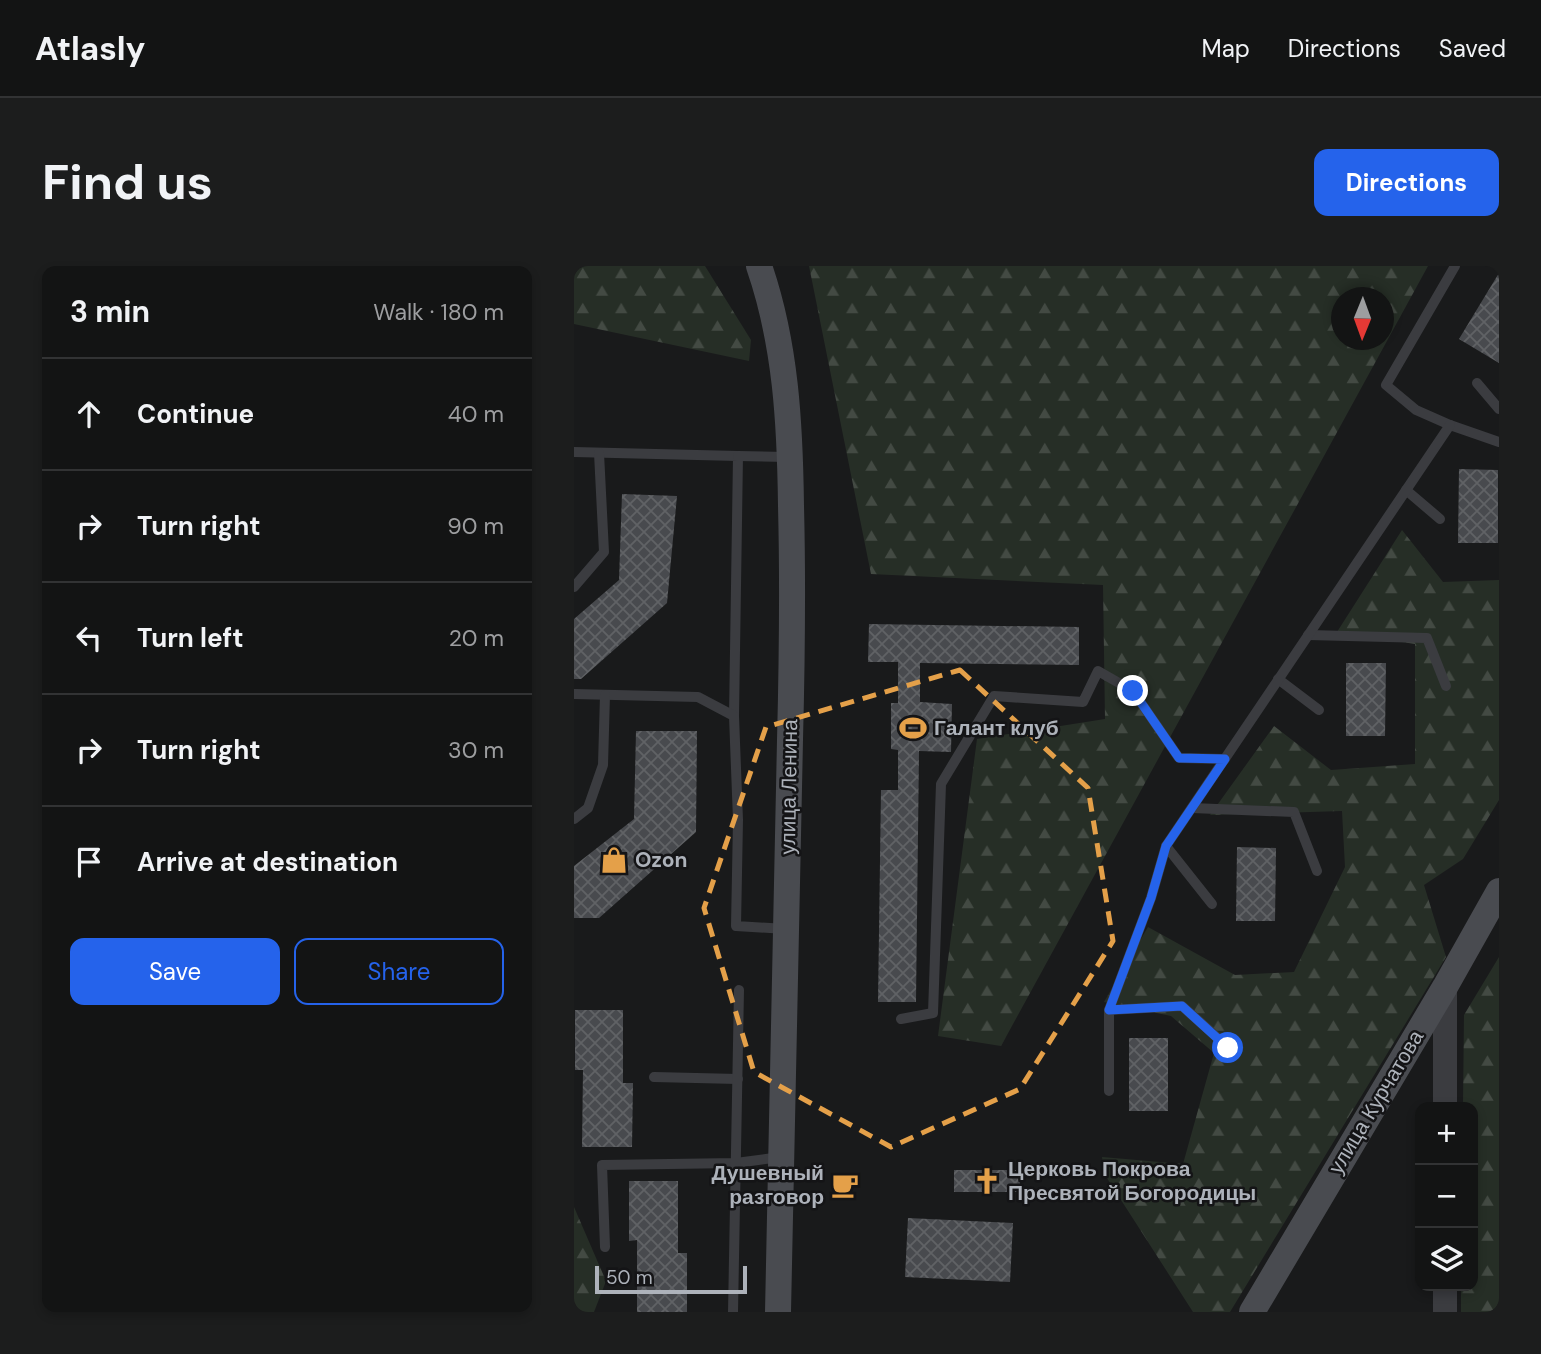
<!DOCTYPE html>
<html lang="en">
<head>
<meta charset="utf-8">
<style>
  body { margin:0; font-family:"DM Sans",sans-serif; background:#1c1d1d; color:#f1f3f6 }
  .controls { position:absolute; right:21px; bottom:21px; display:grid; overflow:hidden; border-radius:14px; box-shadow:0 4px 10px #0003 }
  .controls button { width:63px; height:63px; display:grid; place-items:center; padding:0; border:0; border-bottom:2px solid #323334; background:#131414; color:#f1f3f6; font:35px sans-serif }
  .compass { position:absolute; left:757px; top:21px; width:63px; height:63px; border-radius:50%; background:#131414; box-shadow:0 4px 10px #0003; rotate:181deg }
  .scale { position:absolute; left:21px; bottom:18px; width:152px; box-sizing:border-box; padding-left:7px; border:4px solid #adb2ba; border-top:0; font-size:19px; line-height:24px; white-space:nowrap; color:#adb2ba; -webkit-text-stroke:5px #141416; paint-order:stroke }
  .stop { position:absolute; width:21px; height:21px; margin:-16px; border:5px solid #2563eb; border-radius:50%; background:#fff }
  .stop.end { background:#2563eb; border-color:#fff; box-shadow:0 2px 7px #0008 }
  .list { margin:0; padding:0; list-style:none }
  h2 { display:flex; justify-content:space-between; align-items:center; height:91px; margin:0; padding:0 28px; font-size:30px }
  h2 small { font-size:23px; font-weight:400; color:#9d9ea0 }
  .list li { display:grid; grid-template-columns:46px 1fr auto; gap:21px; align-items:center; box-sizing:border-box; height:112px; padding:0 28px; border-top:2px solid #323334 }
  .list b { display:block; font-size:26px; white-space:nowrap }
  .list em { font-size:23px; font-style:normal; color:#9d9ea0 }
  .actions { display:flex; gap:14px; padding:21px 28px }
  .actions a { flex:1; padding:16px 0; border:2px solid #2563eb; border-radius:14px; text-align:center; font-size:24px; color:#2563eb }
  .actions .main { background:#2563eb; color:#fff }
  .icon { flex:none; width:38px; height:38px; fill:none; stroke:currentColor; stroke-width:2; stroke-linecap:round; stroke-linejoin:round }
  .map { position:relative; flex:none; width:925px; height:1046px; overflow:hidden; border-radius:14px }
  header { display:flex; align-items:center; gap:42px; box-sizing:border-box; height:98px; padding:0 35px; background:#131414; border-bottom:2px solid #323334 }
  header strong { font-size:33px }
  nav { display:flex; gap:38px; margin-inline-start:auto; font-size:24px }
  .intro { display:flex; align-items:center; justify-content:space-between; box-sizing:border-box; height:168px; padding:0 42px }
  h1 { margin:0; font-size:49px }
  .button { padding:18px 32px; border-radius:14px; background:#2563eb; color:#fff; font-size:24px; font-weight:700 }
  main { display:flex; gap:42px; padding:0 42px }
  aside { flex:1; background:#131414; border-radius:14px; box-shadow:0 4px 10px #0003 }
  .map>svg:first-child { display:block }
</style>
</head>
<body>
<header>
<strong>Atlasly</strong>
<nav><a>Map</a><a>Directions</a><a>Saved</a></nav>
</header>
<div class="intro"><h1>Find us</h1><a class="button">Directions</a></div>
<main>
<aside>
<h2>3 min<small>Walk · 180 m</small></h2>
<ul class="list">
<li><svg class="icon" aria-label="ahead" viewBox="0 0 24 24"><path d="M12 20V5M6 11l6-6 6 6"/></svg><div><b>Continue</b></div><em>40 m</em></li>
<li><svg class="icon" aria-label="right" viewBox="0 0 24 24"><path d="M7 20v-9h11M14 6l5 5-5 5"/></svg><div><b>Turn right</b></div><em>90 m</em></li>
<li><svg class="icon" aria-label="left" viewBox="0 0 24 24"><path d="M17 20v-9H6M10 6l-5 5 5 5"/></svg><div><b>Turn left</b></div><em>20 m</em></li>
<li><svg class="icon" aria-label="right" viewBox="0 0 24 24"><path d="M7 20v-9h11M14 6l5 5-5 5"/></svg><div><b>Turn right</b></div><em>30 m</em></li>
<li><svg class="icon" aria-label="arrive" viewBox="0 0 24 24"><path d="M6 21V4h12l-3 4 3 4H6"/></svg><div><b>Arrive at destination</b></div></li>
</ul>
<div class="actions"><a class="main">Save</a><a>Share</a></div>
</aside>
<div class="map">
<svg width="925" height="1046" viewBox="0 0 925 1046">
  <defs>
    <pattern id="forest-firs" width="22" height="20" patternUnits="userSpaceOnUse" patternTransform="scale(1.75)"><rect width="22" height="20" fill="#262e26"/><path d="M5 1l3.5 6h-7zM16 11l3.5 6h-7z" fill="#434a43"/></pattern>
    <pattern id="building-cross-hatch" width="8" height="8" patternUnits="userSpaceOnUse" patternTransform="scale(1.75)"><rect width="8" height="8" fill="#484a4e"/><path d="M0 0l8 8M0 8l8-8" fill="none" stroke="#606265"/></pattern>
  </defs>
  <rect width="100%" height="100%" fill="#191a1b"/>
  <!-- forest -->
  <g fill="url(#forest-firs)" fill-rule="evenodd">
    <polygon points="0,0 131,0 177,74 175,95 0,58"/>
    <path d="M235,0H854L427,780L364,770L403,473L531,453L529,319L297,308ZM768,32H810V74H768Z"/>
    <polygon points="828,264 869,316 925,314 925,534 889,593 850,619 872,691 656,1046 619,1046 531,909 528,891 609,898 640,787 597,750 530,736 574,661 661,709 720,706 771,601 768,545 636,549 700,460 757,504 841,498 841,378 763,366"/>
    <polygon points="925,691 925,1046 887,1046 887,1020 899,1020 899,841 889,841 890,749"/>
    <polygon points="0,941 32,1015 20,1046 0,1046"/>
  </g>
  <!-- building -->
  <g fill="url(#building-cross-hatch)">
    <polygon points="925,7 925,97 885,73"/>
    <polygon points="885,203 924,204 924,277 884,277"/>
    <polygon points="48,228 103,230 93,337 7,413 0,413 0,353 45,314"/>
    <polygon points="295,358 505,361 505,399 346,397 346,436 378,438 377,486 345,485 342,736 304,736 307,524 324,524 324,484 317,483 317,437 324,437 324,396 294,396"/>
    <polygon points="772,397 812,397 811,470 772,470"/>
    <polygon points="62,465 123,465 122,566 25,652 0,652 0,600 60,553"/>
    <polygon points="663,581 702,582 701,655 662,655"/>
    <polygon points="1,744 49,744 49,817 59,817 58,881 8,881 9,804 1,804"/>
    <rect x="555" y="772" width="39" height="73"/>
    <rect x="380" y="904" width="66" height="22"/>
    <polygon points="55,915 104,915 104,987 113,987 113,1046 63,1046 63,974 55,975"/>
    <polygon points="334,952 439,957 436,1016 331,1011"/>
  </g>
  <g fill="none" stroke-linecap="round" stroke-linejoin="round">
    <!-- service -->
    <g stroke="#3b3c40" stroke-width="10">
      <polyline points="881,0 812,119 842,144 876,159 925,176"/>
      <polyline points="903,117 925,143"/>
      <polyline points="0,186 164,190 160,450"/>
      <polyline points="164,190 213,191"/>
      <polyline points="832,224 866,253"/>
      <polyline points="0,321 30,286 25,187"/>
      <polyline points="734,369 853,372 872,420"/>
      <polyline points="704,413 745,444"/>
      <polyline points="0,428 124,431 160,450 164,554 162,660 212,663"/>
      <polyline points="618,542 720,546 743,605"/>
      <polyline points="0,553 14,542 29,499 31,429"/>
      <polyline points="592,580 638,638"/>
      <polyline points="535,744 608,740 655,782"/>
      <polyline points="327,753 359,747 367,518 420,430 509,436 524,405 559,425 605,492 651,493"/>
      <polyline points="80,811 164,813"/>
      <polyline points="535,825 535,744 577,632 592,580 876,159"/>
      <polyline points="31,981 28,899 162,897 206,891"/>
      <polyline points="159,1046 165,724"/>
    </g>
    <!-- tertiary -->
    <g stroke="#3b3c40" stroke-width="24">
      <polyline points="871,841 871,721"/>
      <polyline points="871,1046 871,1020"/>
    </g>
    <!-- secondary -->
    <g stroke="#494b50" stroke-width="26">
      <path d="M185,0C212,78 216,159 217,240C219,318 218,396 216,474C212,664 208,855 204,1046"/>
      <polyline points="678,1046 871,721 925,625"/>
    </g>
  </g>
  <g fill="none" stroke-linecap="round" stroke-linejoin="round">
    <!-- route -->
    <polyline stroke="#2563eb" stroke-width="9" points="559,425 605,492 651,493 592,580 577,632 535,744 608,740 654,782"/>
  </g>
  <!-- marked area -->
  <path fill="none" stroke="#e4a049" stroke-width="5" stroke-dasharray="14 9" stroke-linejoin="round" d="M386,404L514,522L539,675L446,823L317,881L180,806L130,642L192,461Z"/>
  <!-- icons -->
  <defs>
    <symbol id="stadium-bare" viewBox="-9 -9 18 18"><path d="M0-5a6.5 5 0 1 0 0 10a6.5 5 0 1 0 0-10ZM-3.5-1.8h7v3.6h-7Z" fill="#e4a049" stroke="#141416" stroke-width="2.5" paint-order="stroke"/></symbol>
    <symbol id="shop-bare" viewBox="-9 -9 18 18"><path d="M-5-2.5h2.3a2.7 3.5 0 0 1 5.4 0H5L5.5 6h-11ZM-1.5-2.5h3a1.5 2.3 0 0 0-3 0Z" fill="#e4a049" stroke="#141416" stroke-width="2.5" paint-order="stroke"/></symbol>
    <symbol id="church-bare" viewBox="-9 -9 18 18"><path d="M-1.2-6h2.4v3.5h3.3v2.4h-3.3V6h-2.4V-.1h-3.3v-2.4h3.3Z" fill="#e4a049" stroke="#141416" stroke-width="2.5" paint-order="stroke"/></symbol>
    <symbol id="cafe-bare" viewBox="-9 -9 18 18"><path d="M-5.5-4.5H6V0H3Q3 3.5 0 3.5H-2.5Q-5.5 3.5-5.5 0ZM3-3.2v2h1.7v-2ZM-6 4.5H4V6H-6Z" fill="#e4a049" stroke="#141416" stroke-width="2.5" paint-order="stroke"/></symbol>
  </defs>
  <g fill-rule="evenodd">
    <use href="#stadium-bare" x="320" y="443" width="38" height="38"/>
    <use href="#shop-bare" x="21" y="575" width="38" height="38"/>
    <use href="#church-bare" x="394" y="896" width="38" height="38"/>
    <use href="#cafe-bare" x="252" y="900" width="38" height="38"/>
  </g>
  <g text-anchor="middle" stroke-width="5" stroke-linejoin="round" paint-order="stroke">
    <!-- poi labels -->
    <g font-size="21" font-weight="bold" fill="#adb2ba" stroke="#141416" text-anchor="start">
      <text x="360" y="469">Галант клуб</text>
      <text x="61" y="601">Ozon</text>
      <text x="434" y="910">Церковь Покрова<tspan x="434" dy="24">Пресвятой Богородицы</tspan></text>
      <text x="250" y="914" text-anchor="end">Душевный<tspan x="250" dy="24">разговор</tspan></text>
    </g>
    <!-- street labels -->
    <g font-size="21" fill="#adb2ba" stroke="#141416">
      <text transform="translate(215 521) rotate(-89)" y="7">улица Ленина</text>
      <text transform="translate(802 836) rotate(-59)" y="7">улица Курчатова</text>
    </g>
  </g>
</svg>
<div class="controls">
<button>+</button>
<button>−</button>
<button><svg class="icon" aria-label="layers" viewBox="0 0 24 24"><path d="M12 4l9 5-9 5-9-5zM3 14l9 5 9-5"/></svg></button>
</div>
<svg class="compass" viewBox="-18 -18 36 36"><path d="M0-13l5 13h-10z" fill="#e53935"/><path d="M0 13l5-13h-10z" fill="#9d9ea0"/></svg>
<div class="scale">50 m</div>
<div class="stop" style="left:654px;top:782px"></div>
<div class="stop end" style="left:559px;top:425px"></div>
</div>
</main>
</body>
</html>
